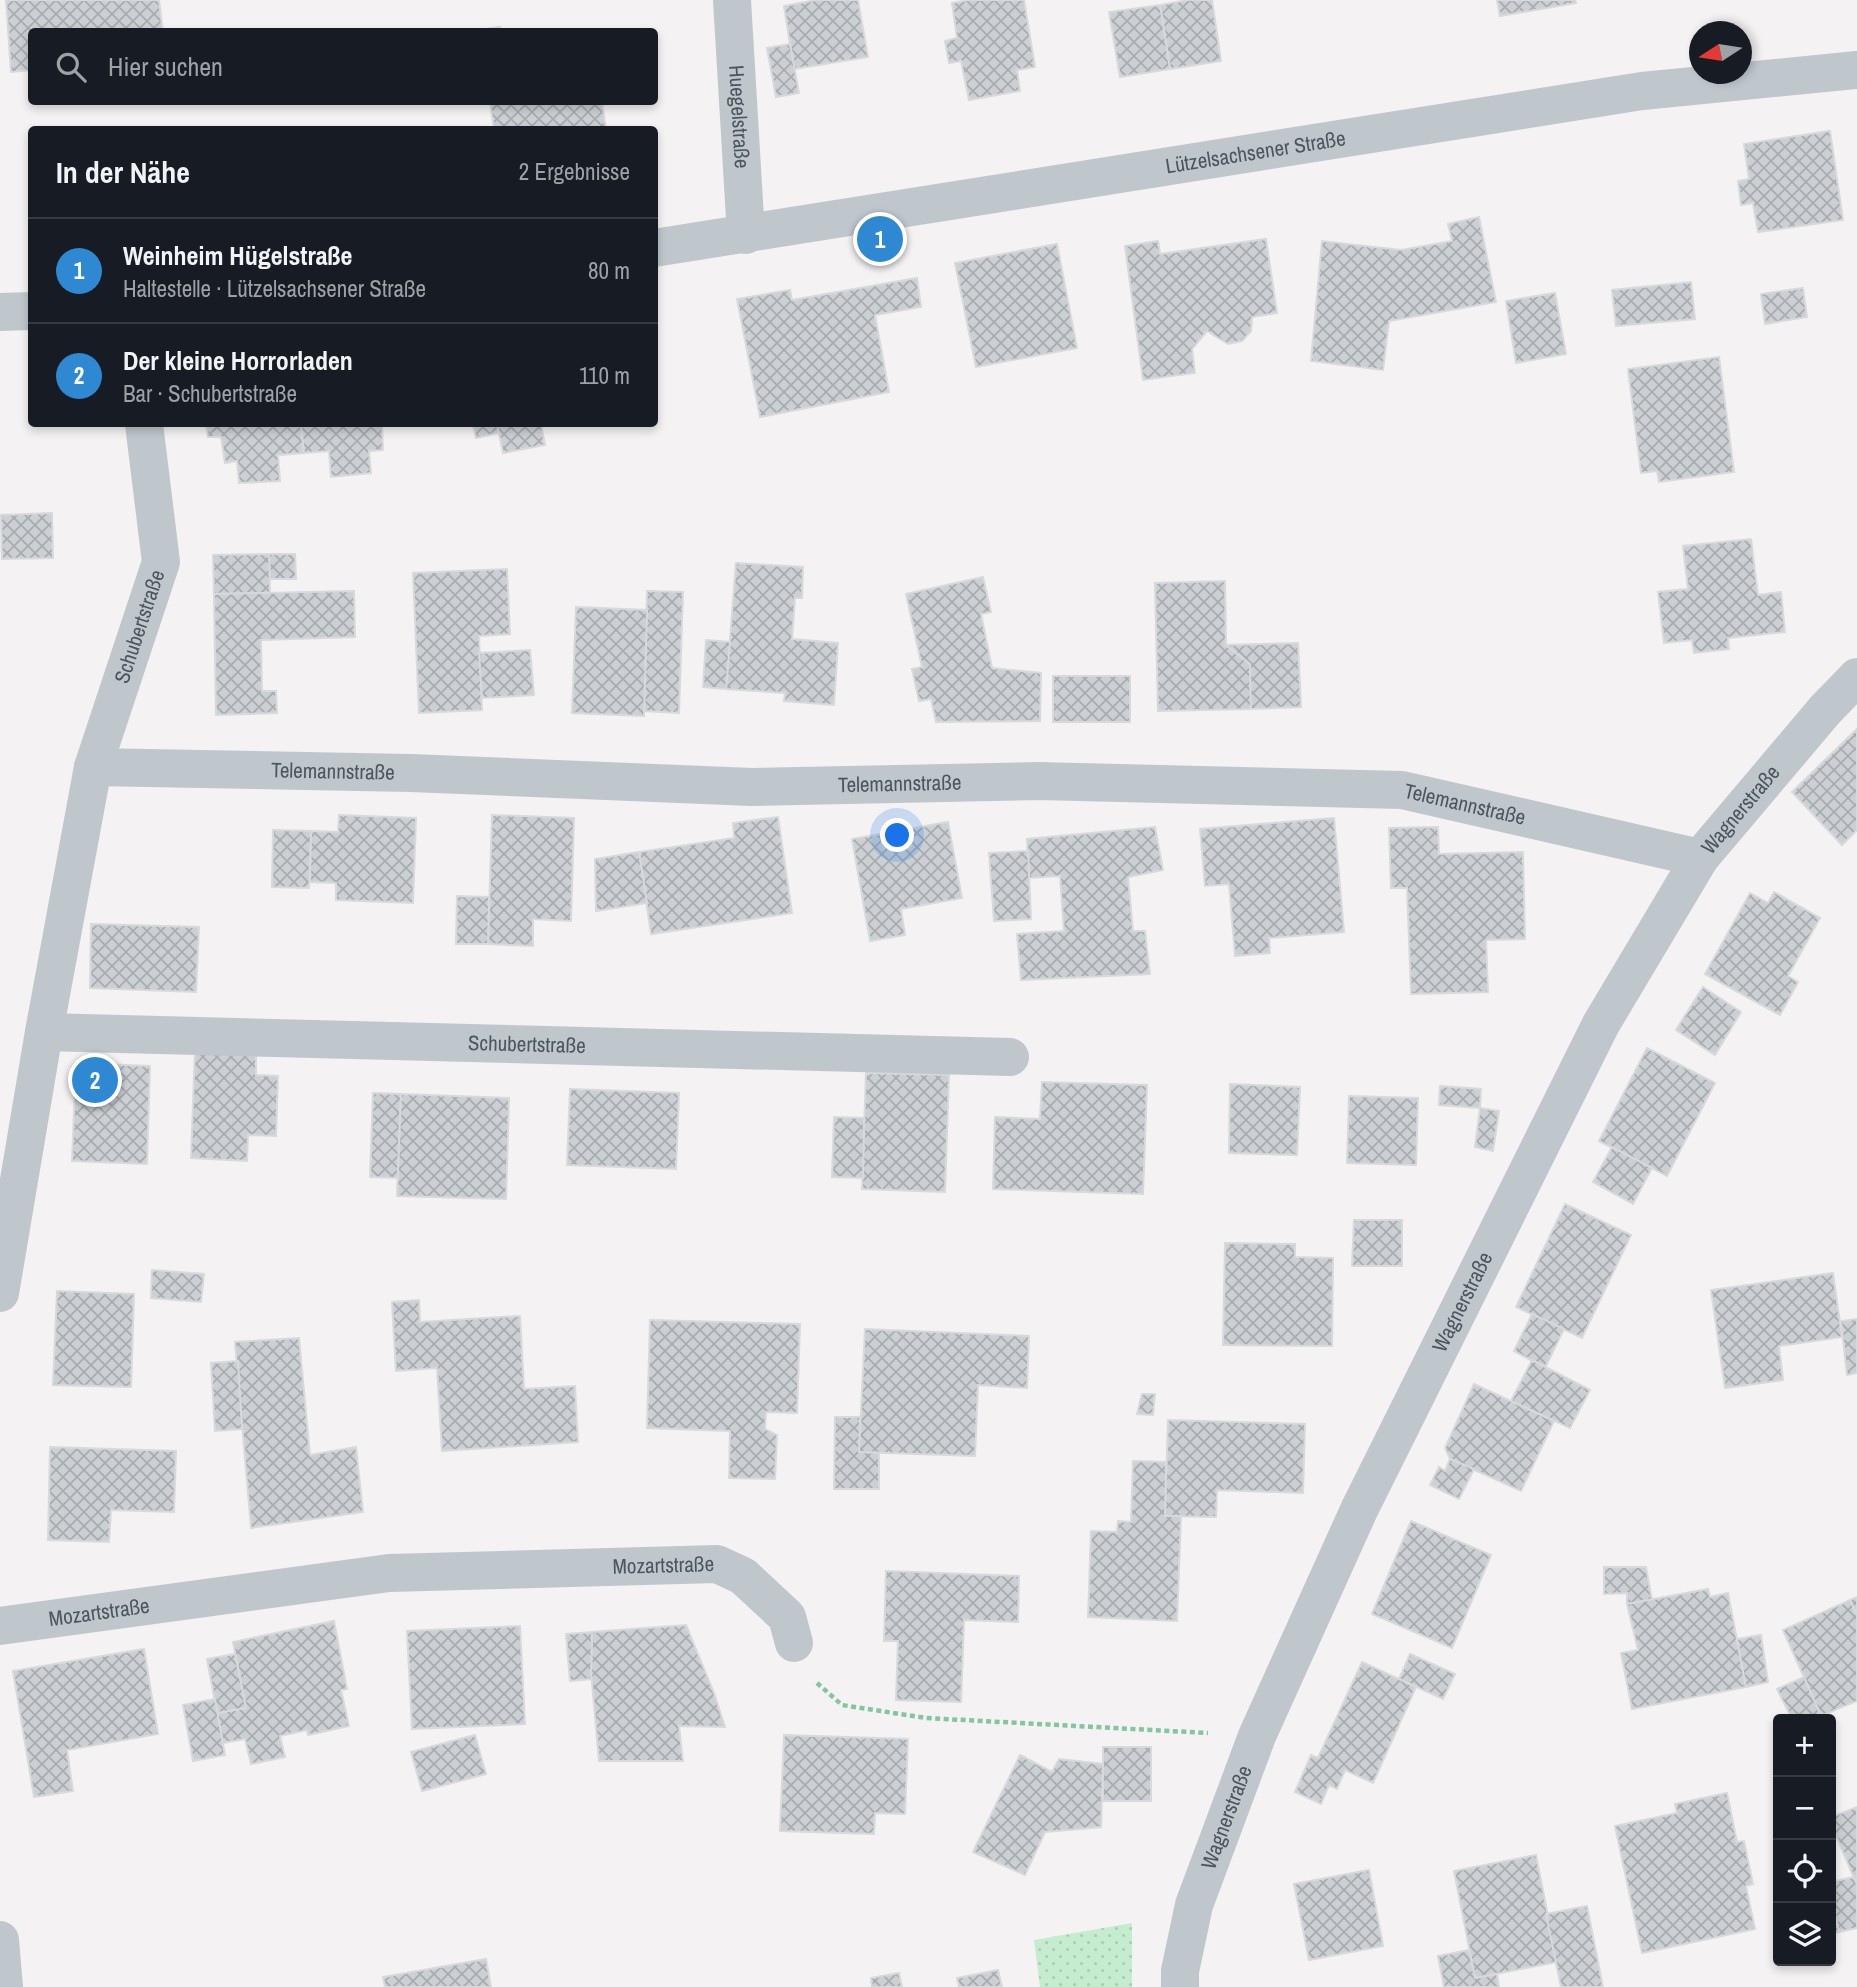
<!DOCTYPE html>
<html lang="de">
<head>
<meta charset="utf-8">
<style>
  body { margin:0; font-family:"Archivo Narrow",sans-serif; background:#20242c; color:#f1f3f6 }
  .controls { position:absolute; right:21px; bottom:21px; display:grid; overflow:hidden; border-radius:7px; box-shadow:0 4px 10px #0003 }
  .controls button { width:63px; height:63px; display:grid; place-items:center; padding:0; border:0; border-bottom:2px solid #363941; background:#171b24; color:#f1f3f6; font:35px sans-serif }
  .compass { position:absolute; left:1689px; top:21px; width:63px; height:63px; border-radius:50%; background:#171b24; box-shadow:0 4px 10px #0003; rotate:258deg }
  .you { position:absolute; left:898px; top:836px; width:24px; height:24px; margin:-18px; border:5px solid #fff; border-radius:50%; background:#1a73e8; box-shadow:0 0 0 10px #1a73e833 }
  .badge { display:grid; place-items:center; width:46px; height:46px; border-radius:50%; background:#2e88d2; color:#fff; font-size:23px; font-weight:700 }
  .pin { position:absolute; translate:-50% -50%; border:4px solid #fff; box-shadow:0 2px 7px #0006 }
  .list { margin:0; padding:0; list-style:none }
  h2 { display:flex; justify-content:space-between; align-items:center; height:91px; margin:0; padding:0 28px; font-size:30px }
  h2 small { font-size:23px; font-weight:400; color:#9ea1a6 }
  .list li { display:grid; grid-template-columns:46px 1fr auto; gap:21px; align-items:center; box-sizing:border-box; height:105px; padding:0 28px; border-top:2px solid #363941 }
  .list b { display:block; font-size:26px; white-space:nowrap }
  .list p { margin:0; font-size:23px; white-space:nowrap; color:#9ea1a6 }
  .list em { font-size:23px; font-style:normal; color:#9ea1a6 }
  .icon { flex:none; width:38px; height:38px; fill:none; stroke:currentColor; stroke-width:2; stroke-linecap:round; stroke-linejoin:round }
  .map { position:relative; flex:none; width:1857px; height:1987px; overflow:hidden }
  .search { position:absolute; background:#171b24; box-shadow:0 4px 10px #0003; left:28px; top:28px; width:630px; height:77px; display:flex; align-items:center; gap:18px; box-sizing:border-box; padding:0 24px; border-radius:7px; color:#9ea1a6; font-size:26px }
  .panel { position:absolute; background:#171b24; box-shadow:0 4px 10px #0003; left:28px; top:126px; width:630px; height:301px; border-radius:7px }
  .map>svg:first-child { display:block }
</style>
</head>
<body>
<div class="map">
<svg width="1857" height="1987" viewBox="0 0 1857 1987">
  <defs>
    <pattern id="park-dots" width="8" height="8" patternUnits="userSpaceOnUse" patternTransform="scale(1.75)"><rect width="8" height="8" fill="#c6ecd0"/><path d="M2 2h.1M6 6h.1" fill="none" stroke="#acccb5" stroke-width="1.8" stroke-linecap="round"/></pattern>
    <pattern id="building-cross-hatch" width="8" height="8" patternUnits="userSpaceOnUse" patternTransform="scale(1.75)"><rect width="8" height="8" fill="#ccd0d4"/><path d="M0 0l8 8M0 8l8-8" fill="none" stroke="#a8acaf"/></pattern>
  </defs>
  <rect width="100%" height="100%" fill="#f4f2f2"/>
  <!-- park -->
  <polygon fill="url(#park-dots)" points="1132,1923 1132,1987 1040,1987 1034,1940"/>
  <!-- building -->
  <g fill="url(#building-cross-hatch)" stroke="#d7d9dc" stroke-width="2">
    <polygon points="6,0 159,0 163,32 32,32 32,70 11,72"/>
    <polygon points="816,0 858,0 868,57 794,69 784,6"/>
    <polygon points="969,0 1024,0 1035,67 1017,70 1020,91 969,100 961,61 949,63 945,41 957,38 952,3"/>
    <polygon points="1188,0 1212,0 1221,61 1170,69 1160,5"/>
    <polygon points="1497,0 1575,0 1576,3 1500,16"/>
    <polygon points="1160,5 1170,69 1120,77 1109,12"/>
    <polygon points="500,27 501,32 466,32"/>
    <polygon points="790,44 799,93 776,97 767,48"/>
    <polygon points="490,102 602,102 606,130 494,130"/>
    <polygon points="1830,131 1843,220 1758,232 1753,203 1741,205 1738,181 1749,179 1744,144"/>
    <polygon points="1479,217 1496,302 1389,321 1383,370 1311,361 1322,241 1401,250 1452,241 1448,224"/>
    <polygon points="1266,239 1277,313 1252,317 1251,331 1242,341 1228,344 1207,331 1192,349 1195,373 1143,380 1125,246 1158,241 1160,254"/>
    <polygon points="1057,244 1077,348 976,367 955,263"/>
    <polygon points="917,278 921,307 875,315 889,392 760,417 737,299 790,290 792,300"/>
    <polygon points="1691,282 1695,319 1616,326 1612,290"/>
    <polygon points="1803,288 1807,317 1765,324 1761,294"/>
    <polygon points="1555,293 1566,354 1516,363 1506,301"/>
    <polygon points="1719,357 1734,472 1659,482 1657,471 1641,473 1628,369"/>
    <polygon points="206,424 301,424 304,453 278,455 280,481 239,483 237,461 225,463 221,437 208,437"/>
    <polygon points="301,424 389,424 382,425 383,450 369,451 371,473 331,477 329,451 304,453"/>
    <polygon points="473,424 497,424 499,433 476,438"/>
    <polygon points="497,424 546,424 541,424 545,445 503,453"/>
    <polygon points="52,513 53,558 2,559 1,515"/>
    <polygon points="1751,539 1758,595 1781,592 1785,632 1728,638 1729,649 1694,653 1692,640 1664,643 1658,592 1688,589 1683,546"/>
    <polygon points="269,554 295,554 296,579 270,579"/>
    <polygon points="269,554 270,593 214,594 213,555"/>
    <polygon points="736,563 803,567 802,598 795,598 792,639 838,643 834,705 784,701 785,693 726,689"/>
    <polygon points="507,569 510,634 479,636 482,710 419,713 413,573"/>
    <polygon points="983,577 991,612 981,614 992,668 1041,673 1040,721 936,722 931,699 919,701 912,669 922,667 906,594"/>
    <polygon points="1225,581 1226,645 1250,664 1251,709 1158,711 1155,583"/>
    <polygon points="354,591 355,637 261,640 262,691 276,691 277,713 216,715 214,594"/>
    <polygon points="647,591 683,592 679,713 644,711"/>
    <polygon points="576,607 647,610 644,716 572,713"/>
    <polygon points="706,640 730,642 726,689 703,687"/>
    <polygon points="1298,643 1301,707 1251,709 1250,664 1226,645"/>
    <polygon points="530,650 534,695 482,698 479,653"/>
    <rect x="1053" y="676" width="77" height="46"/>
    <polygon points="1857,729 1857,830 1842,845 1792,792"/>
    <polygon points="339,815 416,818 413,903 336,900 336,883 310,882 311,831 338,832"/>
    <polygon points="492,815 574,818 571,921 533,919 533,946 488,944"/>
    <polygon points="778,817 792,913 651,934 639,852 734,838 733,823"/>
    <polygon points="1334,818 1344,932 1269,938 1270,953 1235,956 1229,884 1205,886 1200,829"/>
    <polygon points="948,822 962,898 901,909 905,935 870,941 852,839"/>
    <polygon points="1155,827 1163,870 1128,877 1133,931 1145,931 1150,974 1021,980 1017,934 1064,931 1060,876 1029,878 1027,839"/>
    <polygon points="1438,827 1439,854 1523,852 1525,939 1486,940 1488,992 1411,994 1407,888 1391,888 1389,828"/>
    <polygon points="273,830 311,831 309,888 272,887"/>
    <polygon points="1028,851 1031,919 994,921 989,853"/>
    <polygon points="639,852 647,903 596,911 595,859"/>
    <polygon points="1774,892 1820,918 1788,976 1798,982 1780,1015 1705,974 1750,893 1768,903"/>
    <polygon points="457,896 489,897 488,944 456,944"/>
    <polygon points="91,924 199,927 196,992 90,988"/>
    <polygon points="1703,987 1741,1012 1715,1055 1676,1030"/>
    <polygon points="1647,1048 1715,1083 1667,1176 1599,1141"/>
    <polygon points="195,1049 256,1051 256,1075 278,1076 276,1136 248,1135 247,1161 191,1158"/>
    <polygon points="76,1063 150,1066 147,1164 72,1161"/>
    <polygon points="866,1073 949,1075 945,1192 862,1189"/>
    <polygon points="1042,1082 1147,1085 1143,1194 993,1189 995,1117 1040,1119"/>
    <polygon points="1230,1084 1300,1087 1297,1155 1229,1153"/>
    <polygon points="1440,1086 1481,1089 1480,1108 1439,1105"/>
    <polygon points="570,1089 679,1093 676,1169 567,1165"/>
    <polygon points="373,1093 401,1094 398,1178 370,1177"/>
    <polygon points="401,1094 509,1098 506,1199 397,1196"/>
    <polygon points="1349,1096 1418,1098 1416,1165 1347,1163"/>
    <polygon points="1480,1108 1499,1111 1493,1151 1475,1147"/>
    <polygon points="834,1117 864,1118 863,1178 832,1177"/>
    <polygon points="1612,1147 1652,1168 1633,1204 1593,1182"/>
    <polygon points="1565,1204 1631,1235 1582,1338 1516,1307"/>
    <polygon points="1354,1220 1402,1220 1402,1266 1352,1266"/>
    <polygon points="1225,1243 1295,1244 1295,1257 1333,1258 1332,1346 1223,1345"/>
    <polygon points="152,1270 204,1274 201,1302 151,1298"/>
    <polygon points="1833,1273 1842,1337 1779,1346 1783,1380 1725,1388 1711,1290"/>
    <polygon points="57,1291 134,1294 131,1387 53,1385"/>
    <polygon points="419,1300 420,1322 520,1316 524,1389 575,1386 578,1442 442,1451 437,1368 396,1371 392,1302"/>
    <polygon points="1532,1314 1564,1329 1545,1368 1514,1351"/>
    <polygon points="1857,1319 1857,1373 1847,1375 1841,1321"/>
    <polygon points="650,1320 800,1324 797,1413 766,1412 765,1429 777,1435 775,1479 729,1478 730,1431 647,1428"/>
    <polygon points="865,1329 1029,1336 1027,1388 978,1385 975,1456 859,1452"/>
    <polygon points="299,1338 310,1455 356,1447 363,1512 251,1528 235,1342"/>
    <polygon points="1532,1360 1590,1390 1570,1428 1511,1401"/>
    <polygon points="238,1361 242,1429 215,1431 211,1363"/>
    <polygon points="1474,1384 1554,1421 1521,1491 1450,1459 1445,1448"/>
    <polygon points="1142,1394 1155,1394 1153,1415 1137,1414"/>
    <polygon points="835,1417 860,1417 859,1452 879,1453 879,1489 834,1489"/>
    <polygon points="1168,1420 1305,1424 1303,1493 1217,1490 1216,1517 1165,1516"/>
    <polygon points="50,1447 176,1451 174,1512 111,1510 109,1542 48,1540"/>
    <polygon points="1450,1459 1474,1469 1459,1499 1430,1485 1439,1467 1445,1471"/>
    <polygon points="1133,1461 1166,1462 1165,1516 1181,1516 1177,1621 1088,1617 1091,1531 1117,1532 1118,1521 1131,1522"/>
    <polygon points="1411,1521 1491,1555 1452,1648 1372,1614"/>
    <polygon points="1604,1567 1646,1567 1652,1600 1627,1604 1627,1593 1604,1594"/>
    <polygon points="886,1571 1019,1576 1018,1622 964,1620 961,1702 896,1700 898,1641 884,1641"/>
    <polygon points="1708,1589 1710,1597 1728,1593 1746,1687 1632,1709 1621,1653 1638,1650 1627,1604"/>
    <polygon points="1857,1597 1857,1615 1850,1600"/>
    <polygon points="1850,1600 1857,1615 1857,1701 1821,1716 1783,1630"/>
    <polygon points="334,1621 347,1689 341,1690 349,1726 308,1735 307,1730 280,1736 285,1757 251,1764 245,1739 223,1743 217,1713 246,1708 233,1642"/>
    <polygon points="686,1625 714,1693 725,1727 679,1726 683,1761 599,1761 591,1672 592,1632"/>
    <polygon points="520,1626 525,1724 412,1729 407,1631"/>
    <polygon points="592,1632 591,1679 570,1681 566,1634"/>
    <polygon points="1761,1635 1768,1682 1746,1687 1737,1639"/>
    <polygon points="144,1649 158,1734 67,1750 73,1791 34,1797 13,1671"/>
    <polygon points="235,1654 246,1708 217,1713 207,1659"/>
    <polygon points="1410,1654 1455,1674 1443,1699 1399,1679"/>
    <polygon points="1362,1662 1416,1687 1373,1783 1345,1770 1337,1789 1329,1785 1321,1804 1295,1792 1311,1755 1318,1758"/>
    <polygon points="1804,1677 1821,1716 1815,1719 1792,1719 1777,1689"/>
    <polygon points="215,1699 225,1755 193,1761 183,1705"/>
    <polygon points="475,1735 486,1774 422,1791 411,1752"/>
    <polygon points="784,1735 908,1739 905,1814 875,1813 874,1834 780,1831"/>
    <rect x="1103" y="1747" width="48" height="54"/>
    <polygon points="1020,1755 1052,1772 1059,1759 1103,1764 1101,1827 1045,1832 1025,1875 973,1852"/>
    <polygon points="1727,1793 1737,1842 1744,1841 1753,1884 1746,1886 1755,1929 1642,1953 1615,1826 1677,1813 1675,1804"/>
    <polygon points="1857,1807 1857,1885 1831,1824 1831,1817"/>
    <polygon points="1536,1855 1557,1962 1475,1978 1454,1871"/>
    <polygon points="1369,1870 1383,1946 1309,1960 1294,1884"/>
    <polygon points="1854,1877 1857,1885 1857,1928 1839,1932 1831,1896 1831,1882"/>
    <polygon points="1831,1896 1839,1932 1831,1934"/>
    <polygon points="1587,1906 1603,1987 1561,1987 1546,1914"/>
    <polygon points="1469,1950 1475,1978 1497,1974 1499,1987 1444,1987 1438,1956"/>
    <polygon points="486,1959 491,1987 385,1987 383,1977"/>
    <polygon points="998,1970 1002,1987 959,1987 957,1978"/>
    <polygon points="899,1973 902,1987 872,1987 871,1978"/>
  </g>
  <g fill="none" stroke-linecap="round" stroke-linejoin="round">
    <!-- path -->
    <polyline stroke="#82c69d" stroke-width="4.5" stroke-dasharray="5 3.5" stroke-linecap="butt" points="817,1683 842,1705 926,1718 1208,1733"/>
    <!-- minor -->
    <g stroke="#bfc7cd" stroke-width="38">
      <path id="s1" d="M732,0L746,235"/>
      <path id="s2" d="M654,248L1642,91L1857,70"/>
      <polyline points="0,312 32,311"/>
      <path id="s3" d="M93,767L411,773L752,787L1038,781L1402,790L1700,858"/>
      <path id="s4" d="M44,1032L1010,1057"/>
      <path id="s5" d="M0,1293L44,1032L93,767L161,562L144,424"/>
      <path id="s6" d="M0,1626L389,1573L717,1564L743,1576L787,1617L794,1643"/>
      <polyline points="0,1940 4,1987"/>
      <path id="s7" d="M1180,1987V1971L1194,1905L1257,1736L1359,1510L1601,1024L1700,858L1825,710L1857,677"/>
    </g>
  </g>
  <g text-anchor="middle" stroke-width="5" stroke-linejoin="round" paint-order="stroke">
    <!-- street labels -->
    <g font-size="21" fill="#4b575d" stroke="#fff">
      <text dy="7" stroke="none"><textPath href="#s1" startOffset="117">Huegelstraße</textPath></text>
      <text dy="7" stroke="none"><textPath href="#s2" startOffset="609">Lützelsachsener Straße</textPath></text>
      <text dy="7" stroke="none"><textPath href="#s5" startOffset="682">Schubertstraße</textPath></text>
      <text dy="7" stroke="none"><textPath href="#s3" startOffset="240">Telemannstraße</textPath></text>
      <text dy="7" stroke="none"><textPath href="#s3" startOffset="807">Telemannstraße</textPath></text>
      <text dy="7" stroke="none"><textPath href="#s3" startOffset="1374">Telemannstraße</textPath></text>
      <text dy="7" stroke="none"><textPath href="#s7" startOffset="1311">Wagnerstraße</textPath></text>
      <text dy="7" stroke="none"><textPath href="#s4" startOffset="483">Schubertstraße</textPath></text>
      <text dy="7" stroke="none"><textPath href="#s7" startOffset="744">Wagnerstraße</textPath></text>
      <text dy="7" stroke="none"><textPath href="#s6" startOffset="667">Mozartstraße</textPath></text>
      <text dy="7" stroke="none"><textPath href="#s6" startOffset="100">Mozartstraße</textPath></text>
      <text dy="7" stroke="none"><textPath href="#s7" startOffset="177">Wagnerstraße</textPath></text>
    </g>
  </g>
</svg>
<div class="controls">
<button>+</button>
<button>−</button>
<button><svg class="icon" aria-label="locate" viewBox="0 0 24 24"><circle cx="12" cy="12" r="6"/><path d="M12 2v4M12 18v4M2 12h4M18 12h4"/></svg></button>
<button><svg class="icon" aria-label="layers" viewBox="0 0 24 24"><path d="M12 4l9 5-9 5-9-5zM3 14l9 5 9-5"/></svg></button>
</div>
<svg class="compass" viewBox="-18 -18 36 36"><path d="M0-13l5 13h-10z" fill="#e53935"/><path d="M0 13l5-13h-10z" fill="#9ea1a6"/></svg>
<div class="you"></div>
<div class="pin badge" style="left:880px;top:239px">1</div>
<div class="pin badge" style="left:95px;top:1080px">2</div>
<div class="search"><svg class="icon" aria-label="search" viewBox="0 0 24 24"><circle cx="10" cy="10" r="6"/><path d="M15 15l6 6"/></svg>Hier suchen</div>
<section class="panel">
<h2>In der Nähe<small>2 Ergebnisse</small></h2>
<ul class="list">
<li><span class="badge">1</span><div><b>Weinheim Hügelstraße</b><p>Haltestelle · Lützelsachsener Straße</p></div><em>80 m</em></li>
<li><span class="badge">2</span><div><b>Der kleine Horrorladen</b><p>Bar · Schubertstraße</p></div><em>110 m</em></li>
</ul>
</section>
</div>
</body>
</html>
